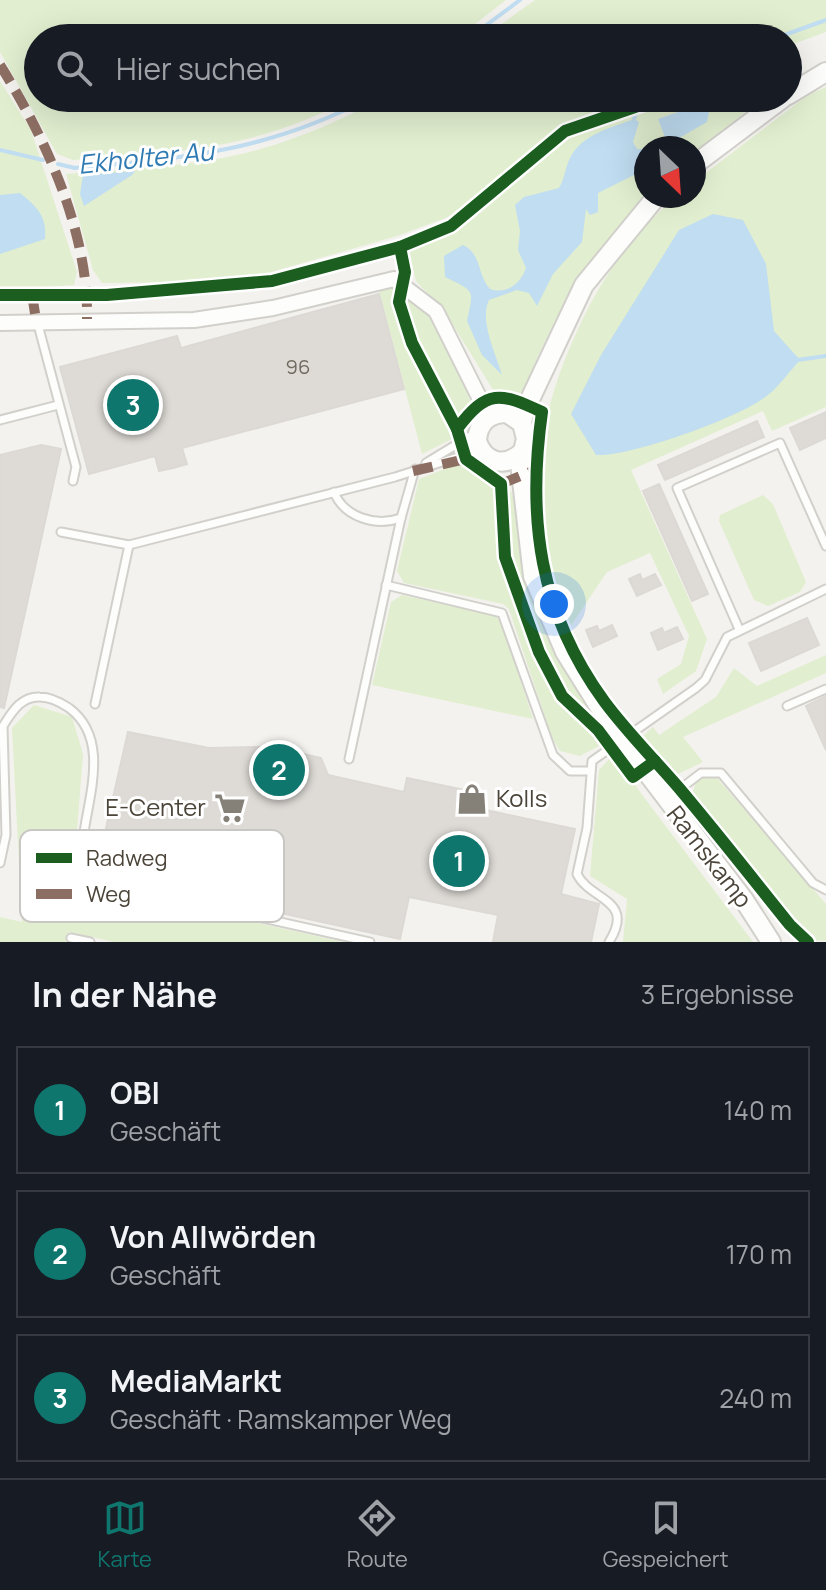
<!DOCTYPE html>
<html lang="de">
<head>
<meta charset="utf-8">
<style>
  body { margin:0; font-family:Manrope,sans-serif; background:#20242c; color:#f1f3f6 }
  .compass { position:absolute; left:634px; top:136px; width:72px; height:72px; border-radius:50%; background:#171b24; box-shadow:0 8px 32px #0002; rotate:155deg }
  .you { position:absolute; left:554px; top:604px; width:28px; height:28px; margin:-20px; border:6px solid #fff; border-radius:50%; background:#1a73e8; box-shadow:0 0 0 12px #1a73e833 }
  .badge { display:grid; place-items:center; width:52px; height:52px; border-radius:50%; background:#0f766e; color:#fff; font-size:26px; font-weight:700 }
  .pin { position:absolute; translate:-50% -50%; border:4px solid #fff; box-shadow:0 2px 8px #0006 }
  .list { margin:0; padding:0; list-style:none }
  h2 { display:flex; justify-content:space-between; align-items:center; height:104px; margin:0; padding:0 32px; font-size:34px }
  h2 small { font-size:26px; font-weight:400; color:#9ea1a6 }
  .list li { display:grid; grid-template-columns:52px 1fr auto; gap:24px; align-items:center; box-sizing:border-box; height:128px; margin:0 16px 16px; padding:0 16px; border:2px solid #363941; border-radius:0px }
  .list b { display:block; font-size:30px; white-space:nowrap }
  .list p { margin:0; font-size:26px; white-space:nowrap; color:#9ea1a6 }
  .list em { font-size:26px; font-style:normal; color:#9ea1a6 }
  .icon { flex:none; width:44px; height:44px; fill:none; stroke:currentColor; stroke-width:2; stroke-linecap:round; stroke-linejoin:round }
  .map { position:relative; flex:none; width:826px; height:942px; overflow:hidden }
  .search { position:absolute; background:#171b24; box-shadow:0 8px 32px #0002; left:24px; right:24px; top:24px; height:88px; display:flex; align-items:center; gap:20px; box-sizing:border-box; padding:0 28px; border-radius:44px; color:#9ea1a6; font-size:30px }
  .sheet { height:536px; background:#171b24 }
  nav { display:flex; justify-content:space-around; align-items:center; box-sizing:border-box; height:112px; border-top:2px solid #363941; background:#171b24; font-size:22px; color:#9ea1a6 }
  nav a { display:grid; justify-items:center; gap:4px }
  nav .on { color:#0f766e }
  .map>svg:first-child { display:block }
</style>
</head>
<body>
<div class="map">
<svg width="826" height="942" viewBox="0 0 826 942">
  <rect width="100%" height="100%" fill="#f4f2ee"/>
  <!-- green -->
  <g fill="#e1eecf">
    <path d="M0,0H506L457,38H38V98H353C253,150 182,152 73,160L57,154L0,52Z"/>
    <polygon points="535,0 826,0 826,32 788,46 788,38 482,38"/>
    <polygon points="0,81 31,130 77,272 74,285 0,290"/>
    <path d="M826,87V407L772,431L763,411L631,470L707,639L696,671L663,694L657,679L681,664L689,636L650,553L607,572L568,630C528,518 528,435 579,327C602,277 634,232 677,196H694V182L808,95Z"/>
    <path d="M383,98H640L561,125L451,216L397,236L271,272L193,282L102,283L93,270L66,174C129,168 196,167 257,150C301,138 343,119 383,98Z"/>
    <path d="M677,98H758L759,101L694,153V148H646V195C593,254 550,318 523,393H495L445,312L416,281L408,251L458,230L568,138Z"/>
    <polygon points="396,288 431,315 451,349 476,417 466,432 422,454 379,290"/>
    <path d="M463,458C478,458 497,465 505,479C526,517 522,564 535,605C551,651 580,694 605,736L599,746L580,756L560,751L552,738L509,609L503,604L404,583L397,571L419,479L462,462Z"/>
    <polygon points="763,495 773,504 806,582 800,592 768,606 754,600 719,521 720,515"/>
    <polygon points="402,595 495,615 501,620 533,719 372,685 391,602"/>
    <polygon points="826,655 826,673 683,737 703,762 678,774 666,769 643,742 644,735 653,727 659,735 716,697 734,668 757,686"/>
    <polygon points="34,705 72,717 83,754 73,882 343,942 114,942 69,932 66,942 0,942 0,917 22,922 12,728"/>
    <polygon points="615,753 640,792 753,942 623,942 627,899 590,876 599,770"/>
    <polygon points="703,778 717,778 826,904 826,941 813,940 796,927 691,798 696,782"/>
  </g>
  <!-- water -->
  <g fill="#c0ddf1">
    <polygon points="698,105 706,106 709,112 707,122 672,142 650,148 665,137 658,119"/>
    <path d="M634,119L639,122L633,142L637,149H646L642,171L598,193V212L590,215L586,209L582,242L553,274L537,306L529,293L517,290L489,300C479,321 496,354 502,375L482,355L467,321C474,288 475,292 445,277L444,256L463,245C482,254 477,275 490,289C507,295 521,283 526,268L518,250L520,231L515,205L524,197L559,188C565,178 565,168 570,158C582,134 611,128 634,119Z"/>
    <polygon points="135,171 132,175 84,206 80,194 83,175"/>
    <path d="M20,193C37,207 47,216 45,239L0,254V195Z"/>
    <path d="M713,214L743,220L766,264L774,331L800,360C788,373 776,391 761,400C732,420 629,457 596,455L571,414L601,355L679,230Z"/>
  </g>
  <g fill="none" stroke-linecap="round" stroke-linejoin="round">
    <!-- stream -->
    <g stroke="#c0ddf1" stroke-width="4">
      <polyline points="469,38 520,0"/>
      <polyline points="776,38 826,20"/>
      <polyline points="634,119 641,98"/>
      <polyline points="0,150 43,160"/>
      <path d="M58,164L75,168C185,158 269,151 369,98"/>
      <polyline points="797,360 826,356"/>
    </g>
  </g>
  <!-- building -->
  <g fill="#dedbd6" stroke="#dcd9d4" stroke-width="2">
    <polygon points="379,294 404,389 182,448 187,464 173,468 159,471 155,456 89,474 60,367 177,336 181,348"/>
    <polygon points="826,412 826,438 800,450 790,428"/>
    <polygon points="757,421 764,437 665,480 658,465"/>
    <polygon points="41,445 61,449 4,708 0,707 0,455"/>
    <polygon points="659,484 708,594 692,601 643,491"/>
    <polygon points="640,574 642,580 655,574 661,585 637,596 629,579"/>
    <polygon points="807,618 819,645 761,671 749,643"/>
    <polygon points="612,625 617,636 593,647 586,630 597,626 599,631"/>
    <polygon points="677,627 683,639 658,650 651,633 662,628 664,633"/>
    <polygon points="826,696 826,750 806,706"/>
    <polygon points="128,732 209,748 262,747 295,752 321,758 328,775 404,792 407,778 484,794 481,809 575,829 561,894 599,904 591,942 493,942 498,915 409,897 400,939 96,873 100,850 91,848 94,835 104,837"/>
  </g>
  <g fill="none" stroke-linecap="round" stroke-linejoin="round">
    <defs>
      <g id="service">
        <polyline points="37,321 76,467 73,481"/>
        <polyline points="0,420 58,405"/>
        <polyline points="426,463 477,432"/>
        <path d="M334,492C344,517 375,527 401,518"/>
        <polyline points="61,532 129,545 395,477 480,450"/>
        <polyline points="386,585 502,613 553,755 570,771 590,771"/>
        <polyline points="739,629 677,488 780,443 826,546"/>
        <polyline points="95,704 129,545"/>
        <polyline points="787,706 826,689"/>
        <polyline points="349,759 401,518 415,469"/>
        <polyline points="667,799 701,773 721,773 813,883 826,890"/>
        <path d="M0,863L6,835L3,726C12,712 21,696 40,697C50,697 60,702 69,708C126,750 63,843 88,879L370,942"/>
        <polyline points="71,938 90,942"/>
        <path d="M609,942C636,899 590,901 577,874L587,828L592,761L696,688L705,680L727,637L826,589"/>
      </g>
      <polyline id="minor" points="0,323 194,320 273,308 394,279 436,311 489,417"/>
      <g id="tertiary">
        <polyline points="788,95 826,72"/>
        <polyline points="694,165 783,98"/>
        <polyline points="657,196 584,285 524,412 522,423 526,439 520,463 533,576 565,652 610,724 744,900 771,942"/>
        <path d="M520,454C503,468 484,462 477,441C478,423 488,413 507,413L522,423"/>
      </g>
    </defs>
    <!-- service casing -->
    <use href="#service" stroke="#d2d0cb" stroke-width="11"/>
    <!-- minor casing -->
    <use href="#minor" stroke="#d2d0cb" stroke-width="18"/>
    <!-- tertiary casing -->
    <use href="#tertiary" stroke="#d2d0cb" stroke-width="22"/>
    <!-- service -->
    <use href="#service" stroke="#fdfdfc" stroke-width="7"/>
    <!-- minor -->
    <use href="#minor" stroke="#fdfdfc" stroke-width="14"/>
    <!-- tertiary -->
    <use href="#tertiary" stroke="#fdfdfc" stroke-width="18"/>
    <!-- quiet -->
    <g stroke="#8d6e63" stroke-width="10" stroke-dasharray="20 10" stroke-linecap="butt">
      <path d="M0,65C45,137 89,232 87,319"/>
      <polyline points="32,294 36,320"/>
      <polyline points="413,471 466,459"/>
      <polyline points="501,484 533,471"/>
    </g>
    <defs>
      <g id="cycleway">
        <polyline points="400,247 405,272 399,302 412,343 457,429 466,459 501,484 505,557 539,652 562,696 598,730 633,777 655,761"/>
        <polyline points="0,295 107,295 272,281 400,247 451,226 565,131 661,98"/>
        <path d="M457,429C487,389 500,392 542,412C527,518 539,612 604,701C626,731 654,759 679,788C717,833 753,879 790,925L808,942"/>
      </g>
    </defs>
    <!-- cycleway casing -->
    <use href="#cycleway" stroke="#fff" stroke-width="17"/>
    <!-- cycleway -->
    <use href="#cycleway" stroke="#1b5e20" stroke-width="12"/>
  </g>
  <!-- icons -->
  <defs>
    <symbol id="shop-bare" viewBox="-9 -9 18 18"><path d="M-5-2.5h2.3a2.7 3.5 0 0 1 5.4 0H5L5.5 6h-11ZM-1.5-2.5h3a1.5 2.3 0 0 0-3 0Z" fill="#868178" stroke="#fff" stroke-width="2.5" paint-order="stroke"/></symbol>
    <symbol id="supermarket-bare" viewBox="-9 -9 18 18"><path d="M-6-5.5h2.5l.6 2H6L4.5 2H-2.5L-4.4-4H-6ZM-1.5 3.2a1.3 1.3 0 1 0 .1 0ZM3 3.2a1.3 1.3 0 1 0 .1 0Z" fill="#868178" stroke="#fff" stroke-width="2.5" paint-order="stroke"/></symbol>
  </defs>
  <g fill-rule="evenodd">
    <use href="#shop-bare" x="450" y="777" width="44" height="44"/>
    <use href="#supermarket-bare" x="208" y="786" width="44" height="44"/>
  </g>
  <g text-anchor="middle" stroke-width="6" stroke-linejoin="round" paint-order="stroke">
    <!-- number labels -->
    <g font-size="20" fill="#706a61">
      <text x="298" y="374">96</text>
    </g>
    <!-- poi labels -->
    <g font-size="24" fill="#4b4439" stroke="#fff" text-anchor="start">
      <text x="496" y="807">Kolls</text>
      <text x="206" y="816" text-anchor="end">E-Center</text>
    </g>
    <!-- street labels -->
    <g font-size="24" fill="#4b4439" stroke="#fff">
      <text transform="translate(709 857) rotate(52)" y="8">Ramskamp</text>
    </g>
    <!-- water labels -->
    <g font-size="26" font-style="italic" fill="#2e7ab2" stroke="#fff">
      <text transform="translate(146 158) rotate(-6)" y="9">Ekholter Au</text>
    </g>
  </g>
  <!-- legend -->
  <rect x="20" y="830" width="264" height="92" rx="12" fill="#fff" stroke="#c9c7c4" stroke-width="2"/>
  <rect x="36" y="853" width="36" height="10" fill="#1b5e20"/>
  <rect x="36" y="889" width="36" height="10" fill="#8d6e63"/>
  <g font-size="22" fill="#4b4439">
    <text x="86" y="866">Radweg</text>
    <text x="86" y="902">Weg</text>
  </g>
</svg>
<svg class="compass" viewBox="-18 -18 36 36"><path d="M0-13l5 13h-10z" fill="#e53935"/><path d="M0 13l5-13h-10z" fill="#9ea1a6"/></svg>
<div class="you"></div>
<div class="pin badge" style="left:459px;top:861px">1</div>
<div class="pin badge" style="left:279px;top:770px">2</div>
<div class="pin badge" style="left:133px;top:405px">3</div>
<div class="search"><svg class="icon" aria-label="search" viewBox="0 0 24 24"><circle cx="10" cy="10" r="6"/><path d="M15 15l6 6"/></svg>Hier suchen</div>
</div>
<section class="sheet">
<h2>In der Nähe<small>3 Ergebnisse</small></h2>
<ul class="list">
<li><span class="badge">1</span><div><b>OBI</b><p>Geschäft</p></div><em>140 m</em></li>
<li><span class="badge">2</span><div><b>Von Allwörden</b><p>Geschäft</p></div><em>170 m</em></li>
<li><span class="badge">3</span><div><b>MediaMarkt</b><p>Geschäft · Ramskamper Weg</p></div><em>240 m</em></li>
</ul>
</section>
<nav>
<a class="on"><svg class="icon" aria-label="map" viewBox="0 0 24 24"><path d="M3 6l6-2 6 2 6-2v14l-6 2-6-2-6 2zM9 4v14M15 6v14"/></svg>Karte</a>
<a><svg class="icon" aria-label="directions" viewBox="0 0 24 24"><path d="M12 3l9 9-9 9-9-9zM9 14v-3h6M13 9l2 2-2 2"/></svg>Route</a>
<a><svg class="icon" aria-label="saved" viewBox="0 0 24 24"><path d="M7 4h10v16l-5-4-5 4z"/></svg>Gespeichert</a>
</nav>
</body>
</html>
